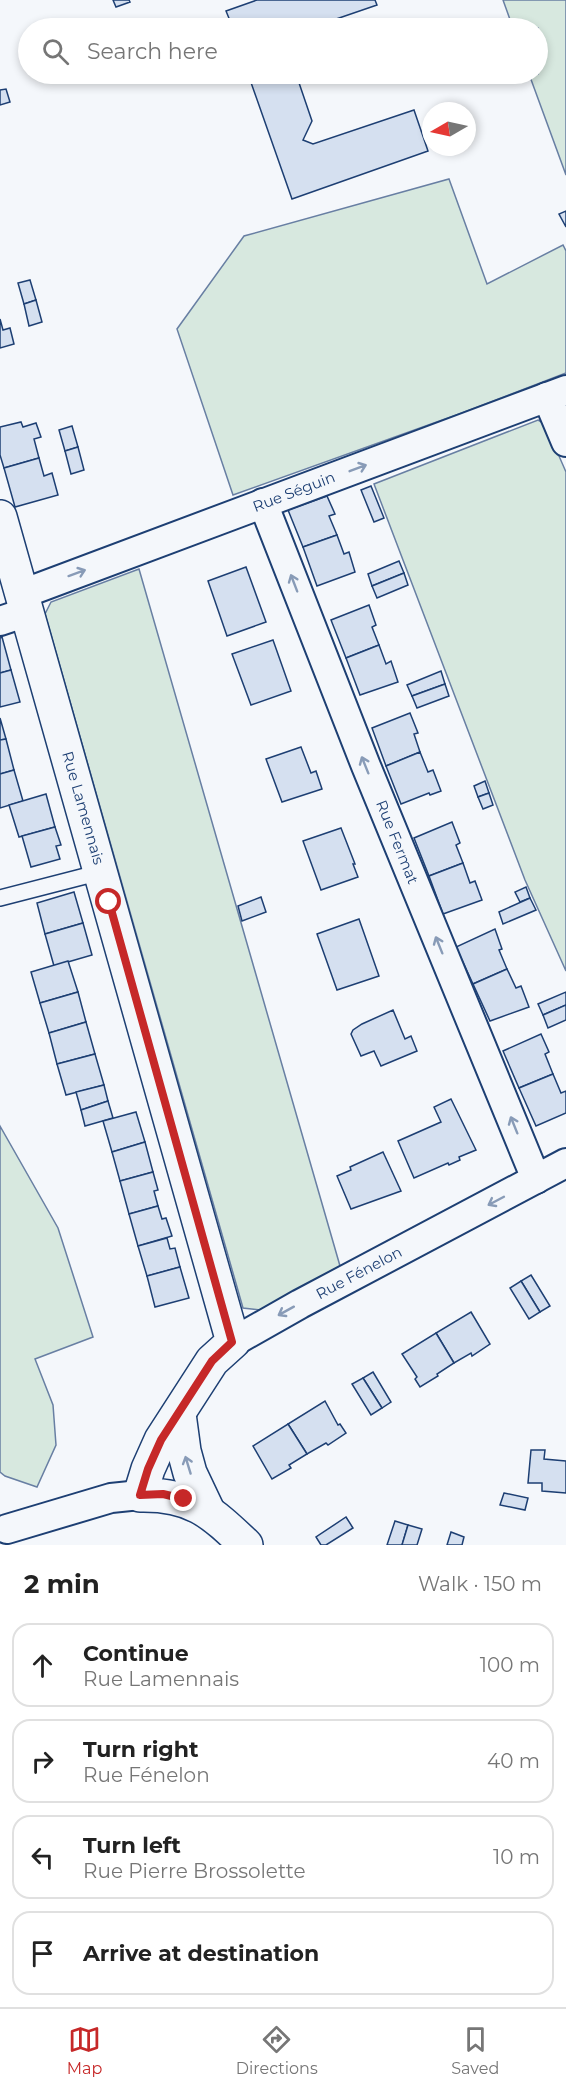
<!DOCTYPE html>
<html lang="en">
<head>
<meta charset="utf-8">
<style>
  body { margin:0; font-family:Montserrat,sans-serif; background:#f6f6f6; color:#222 }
  .compass { position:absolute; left:422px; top:102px; width:54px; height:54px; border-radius:50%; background:#fff; box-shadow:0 3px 9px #0003; rotate:261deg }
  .stop { position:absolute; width:18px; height:18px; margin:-14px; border:4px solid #c62828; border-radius:50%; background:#fff }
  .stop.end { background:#c62828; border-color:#fff; box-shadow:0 2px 6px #0008 }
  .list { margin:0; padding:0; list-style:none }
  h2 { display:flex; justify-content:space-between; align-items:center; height:78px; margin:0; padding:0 24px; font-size:26px }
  h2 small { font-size:20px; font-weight:400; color:#767676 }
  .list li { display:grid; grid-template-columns:39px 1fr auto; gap:18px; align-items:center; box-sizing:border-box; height:84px; margin:0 12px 12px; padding:0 12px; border:2px solid #e0e0e0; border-radius:18px }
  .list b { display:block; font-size:22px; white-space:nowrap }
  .list p { margin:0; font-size:20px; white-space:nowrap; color:#767676 }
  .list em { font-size:20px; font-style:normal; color:#767676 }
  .icon { flex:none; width:33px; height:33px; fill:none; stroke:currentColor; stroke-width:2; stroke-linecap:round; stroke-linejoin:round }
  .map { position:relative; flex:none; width:566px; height:1545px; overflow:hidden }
  .search { position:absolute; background:#fff; box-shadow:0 3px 9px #0003; left:18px; right:18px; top:18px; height:66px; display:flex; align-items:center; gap:15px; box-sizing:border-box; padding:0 21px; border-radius:33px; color:#767676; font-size:22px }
  .sheet { height:462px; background:#fff }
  nav { display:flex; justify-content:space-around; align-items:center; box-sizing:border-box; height:84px; border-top:2px solid #e0e0e0; background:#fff; font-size:16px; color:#767676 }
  nav a { display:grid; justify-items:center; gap:3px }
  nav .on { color:#c62828 }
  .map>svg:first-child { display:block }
</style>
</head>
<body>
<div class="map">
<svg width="566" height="1545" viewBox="0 0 566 1545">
  <rect width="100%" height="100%" fill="#f4f7fb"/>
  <!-- green -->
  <g fill="#d7e8df" stroke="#687fa3" stroke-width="1.5">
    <polygon points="503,0 566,0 566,175 529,74 538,74 538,28 513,28"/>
    <polygon points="449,179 487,284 563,245 566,251 566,373 459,414 233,495 177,329 244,236"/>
    <polygon points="538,420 545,424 566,472 566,971 525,880 374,484"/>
    <polygon points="139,569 340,1266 260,1310 243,1308 45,614 51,602"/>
    <polygon points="0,1126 58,1228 93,1337 35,1359 53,1405 56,1445 37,1487 5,1476 0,1472"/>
  </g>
  <!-- building -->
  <g fill="#d5e0f0" stroke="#1d3f73" stroke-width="1.5">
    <polygon points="113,0 129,0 130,2 116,7"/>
    <polygon points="257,0 375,0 377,5 310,28 233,28 226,11"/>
    <polygon points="248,74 296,74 312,121 303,140 313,144 414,110 428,151 292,199"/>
    <polygon points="6,89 10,102 0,105 0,90"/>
    <polygon points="566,211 566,227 559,214"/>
    <polygon points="30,280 36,300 24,304 18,283"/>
    <polygon points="36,300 42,322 29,326 24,304"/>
    <polygon points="0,319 3,330 10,328 14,344 0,348"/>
    <polygon points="21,422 23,427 36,423 41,437 34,439 39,458 4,468 0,455 0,427"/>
    <polygon points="72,426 78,447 65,451 59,430"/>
    <polygon points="78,447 84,470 71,474 65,451"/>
    <polygon points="39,458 44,476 52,473 58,495 15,507 4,468"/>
    <polygon points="371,486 384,518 374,522 361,490"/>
    <polygon points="327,496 335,514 329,516 337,535 303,547 288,510"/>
    <polygon points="337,535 344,554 349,552 355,572 317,586 303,547"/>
    <polygon points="399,561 404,573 372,586 368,574"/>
    <polygon points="246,567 266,622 227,636 208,581"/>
    <polygon points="404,573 408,585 377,598 372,586"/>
    <polygon points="369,605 376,625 372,627 379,645 346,658 331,620"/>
    <polygon points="2,637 11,670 0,673 0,638"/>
    <polygon points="273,640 291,691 251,705 232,654"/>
    <polygon points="379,645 386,664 391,661 398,682 360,695 346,658"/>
    <polygon points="11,670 20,702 0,707 0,673"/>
    <polygon points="441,671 445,684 412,696 407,685"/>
    <polygon points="445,684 449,696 417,708 412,696"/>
    <polygon points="410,713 418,733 414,734 420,752 386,766 372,728"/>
    <polygon points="0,718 6,739 0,740"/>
    <polygon points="6,739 14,770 0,774 0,740"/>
    <polygon points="301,747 311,773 316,771 322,789 282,802 266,759"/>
    <polygon points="420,752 428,772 433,770 441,791 430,795 429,793 401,804 386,766"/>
    <polygon points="14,770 23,801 0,808 0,774"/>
    <polygon points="485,781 489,793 478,797 474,786"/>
    <polygon points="489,793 493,805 483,809 478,797"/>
    <polygon points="46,794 55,827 19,837 9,805"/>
    <polygon points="452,822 460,843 456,845 463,863 429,876 414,838"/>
    <polygon points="55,827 61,845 56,846 60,859 31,867 22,836"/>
    <polygon points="341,828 355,864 353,864 358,877 321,890 303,841"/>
    <polygon points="463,863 470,883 475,881 482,900 443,914 429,876"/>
    <polygon points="526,887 530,898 520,902 515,892"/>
    <polygon points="74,892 83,923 45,934 37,903"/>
    <polygon points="261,897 266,912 242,921 238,906"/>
    <polygon points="530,898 536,910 503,924 499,912"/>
    <polygon points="359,919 379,976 337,990 317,934"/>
    <polygon points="83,923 92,955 54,966 45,934"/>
    <polygon points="495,929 502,949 499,950 507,969 473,984 456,947"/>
    <polygon points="68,961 78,992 40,1003 31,972"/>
    <polygon points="507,969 516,988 521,986 529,1007 490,1021 473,984"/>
    <polygon points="78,992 86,1022 49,1033 40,1003"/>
    <polygon points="566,992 566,1005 543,1015 538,1004"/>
    <polygon points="566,1005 566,1020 548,1028 543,1015"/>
    <polygon points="393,1010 405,1039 411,1036 417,1051 381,1066 374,1051 361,1056 351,1034 353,1030 362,1024"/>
    <polygon points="86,1022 95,1054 57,1064 49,1033"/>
    <polygon points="541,1034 549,1052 545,1054 553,1074 519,1088 503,1051"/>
    <polygon points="95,1054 104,1085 66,1095 57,1064"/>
    <polygon points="553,1074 561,1093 566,1091 566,1113 536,1126 519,1088"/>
    <polygon points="104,1085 108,1101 81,1110 76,1092"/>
    <polygon points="451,1099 476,1150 459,1157 460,1160 449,1165 448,1163 414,1178 398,1141 441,1122 434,1107"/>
    <polygon points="108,1101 113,1118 85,1126 81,1110"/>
    <polygon points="136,1112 145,1142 112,1152 103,1121"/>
    <polygon points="145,1142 153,1172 120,1181 112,1152"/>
    <polygon points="383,1152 401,1191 351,1209 337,1176 351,1170 350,1167"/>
    <polygon points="153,1172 158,1190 154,1191 158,1206 129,1214 120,1181"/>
    <polygon points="158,1206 162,1219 166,1218 172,1236 138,1246 129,1214"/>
    <polygon points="167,1238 170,1249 175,1248 180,1267 147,1276 138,1246"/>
    <polygon points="180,1267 189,1298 155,1307 147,1276"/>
    <polygon points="531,1275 550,1306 540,1312 521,1281"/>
    <polygon points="521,1281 540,1312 529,1319 510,1288"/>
    <polygon points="471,1312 490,1344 472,1356 471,1353 454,1363 436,1333"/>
    <polygon points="436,1333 454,1363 437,1374 438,1376 420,1387 415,1379 417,1377 402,1354"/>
    <polygon points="373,1372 391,1402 382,1408 363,1378"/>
    <polygon points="363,1378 382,1408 371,1415 352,1384"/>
    <polygon points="325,1401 338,1425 340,1424 346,1433 328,1445 326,1443 307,1454 288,1424"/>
    <polygon points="288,1424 307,1454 289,1465 291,1468 272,1479 253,1446"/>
    <polygon points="531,1450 545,1450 544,1459 566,1461 566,1493 542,1491 542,1483 528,1483"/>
    <polygon points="504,1493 528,1498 525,1510 500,1505"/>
    <polygon points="346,1517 353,1528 326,1545 321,1545 316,1537"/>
    <polygon points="395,1521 408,1525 402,1545 387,1545"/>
    <polygon points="408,1525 422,1529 417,1545 402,1545"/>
    <polygon points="451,1532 464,1537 462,1545 447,1545"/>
  </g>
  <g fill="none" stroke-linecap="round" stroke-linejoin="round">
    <defs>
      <polyline id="service" points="0,898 101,872"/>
      <g id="minor">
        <polyline points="547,397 566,442"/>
        <polyline points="263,503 366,766 536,1179"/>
        <polyline points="22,594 566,390"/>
        <polyline points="0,621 27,612"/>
        <polyline points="233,1342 300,1304 566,1163"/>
        <polyline points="7,1529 111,1498 140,1495"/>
      </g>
      <g id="tertiary">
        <path d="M0,517L233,1342L212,1361L161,1440L148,1469L140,1495C192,1494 210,1511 246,1545"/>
        <polyline points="179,1414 184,1451 190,1473 208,1511"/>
      </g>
    </defs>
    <!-- service casing -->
    <use href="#service" stroke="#1d3f73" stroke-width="18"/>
    <!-- minor casing -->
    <use href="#minor" stroke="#1d3f73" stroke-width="32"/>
    <!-- tertiary casing -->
    <use href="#tertiary" stroke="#1d3f73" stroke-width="36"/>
    <!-- service -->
    <use href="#service" stroke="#f4f7fb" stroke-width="15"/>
    <!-- minor -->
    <use href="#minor" stroke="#f4f7fb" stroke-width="28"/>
    <!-- tertiary -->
    <use href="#tertiary" stroke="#f4f7fb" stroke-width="33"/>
  </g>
  <!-- one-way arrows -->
  <defs><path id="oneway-shaft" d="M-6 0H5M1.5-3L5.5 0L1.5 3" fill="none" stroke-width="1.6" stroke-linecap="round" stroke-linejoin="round" transform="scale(1.5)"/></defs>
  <g stroke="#889bb7">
    <use href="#oneway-shaft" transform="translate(358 468) rotate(-21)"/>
    <use href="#oneway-shaft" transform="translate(77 573) rotate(-20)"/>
    <use href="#oneway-shaft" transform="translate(294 583) rotate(-111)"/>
    <use href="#oneway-shaft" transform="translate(365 765) rotate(-112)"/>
    <use href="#oneway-shaft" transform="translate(439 945) rotate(-112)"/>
    <use href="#oneway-shaft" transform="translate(514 1125) rotate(-112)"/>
    <use href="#oneway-shaft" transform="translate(496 1201) rotate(152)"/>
    <use href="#oneway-shaft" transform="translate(286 1311) rotate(151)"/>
    <use href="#oneway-shaft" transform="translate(188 1465) rotate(-107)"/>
  </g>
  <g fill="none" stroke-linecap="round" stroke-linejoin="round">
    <!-- route -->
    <polyline stroke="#c62828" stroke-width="8" points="109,902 232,1342 212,1361 161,1440 148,1469 140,1495 163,1494 184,1499"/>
  </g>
  <g text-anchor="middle" stroke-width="4.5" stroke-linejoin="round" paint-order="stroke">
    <!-- street labels -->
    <g font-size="15" fill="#1d3f73" stroke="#f4f7fb">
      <text transform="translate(294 492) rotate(-21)" y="5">Rue Séguin</text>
      <text transform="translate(83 808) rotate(74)" y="5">Rue Lamennais</text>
      <text transform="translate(397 842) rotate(68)" y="5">Rue Fermat</text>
      <text transform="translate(359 1273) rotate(-28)" y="5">Rue Fénelon</text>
    </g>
  </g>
</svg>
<svg class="compass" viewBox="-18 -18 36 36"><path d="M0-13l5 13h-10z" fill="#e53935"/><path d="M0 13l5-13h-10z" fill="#767676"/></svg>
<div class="stop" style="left:109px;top:902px"></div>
<div class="stop end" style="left:184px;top:1499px"></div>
<div class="search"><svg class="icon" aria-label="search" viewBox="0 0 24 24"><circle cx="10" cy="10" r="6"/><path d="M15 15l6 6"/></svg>Search here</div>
</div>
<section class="sheet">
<h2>2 min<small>Walk · 150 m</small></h2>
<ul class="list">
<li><svg class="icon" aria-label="ahead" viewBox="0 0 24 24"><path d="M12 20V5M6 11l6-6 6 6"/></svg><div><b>Continue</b><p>Rue Lamennais</p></div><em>100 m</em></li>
<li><svg class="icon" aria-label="right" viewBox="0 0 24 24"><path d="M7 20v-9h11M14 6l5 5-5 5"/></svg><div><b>Turn right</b><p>Rue Fénelon</p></div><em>40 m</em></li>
<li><svg class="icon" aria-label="left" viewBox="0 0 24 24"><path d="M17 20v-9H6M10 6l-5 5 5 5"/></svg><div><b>Turn left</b><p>Rue Pierre Brossolette</p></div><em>10 m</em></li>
<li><svg class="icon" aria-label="arrive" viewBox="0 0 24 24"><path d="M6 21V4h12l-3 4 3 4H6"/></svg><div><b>Arrive at destination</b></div></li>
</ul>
</section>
<nav>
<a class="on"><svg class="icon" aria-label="map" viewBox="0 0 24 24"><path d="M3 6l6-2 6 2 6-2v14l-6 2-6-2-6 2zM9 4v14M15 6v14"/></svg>Map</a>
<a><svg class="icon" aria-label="directions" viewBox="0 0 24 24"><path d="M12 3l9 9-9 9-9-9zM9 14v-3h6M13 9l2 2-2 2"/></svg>Directions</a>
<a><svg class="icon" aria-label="saved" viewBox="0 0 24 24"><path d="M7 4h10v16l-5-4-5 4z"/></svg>Saved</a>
</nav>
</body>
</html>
